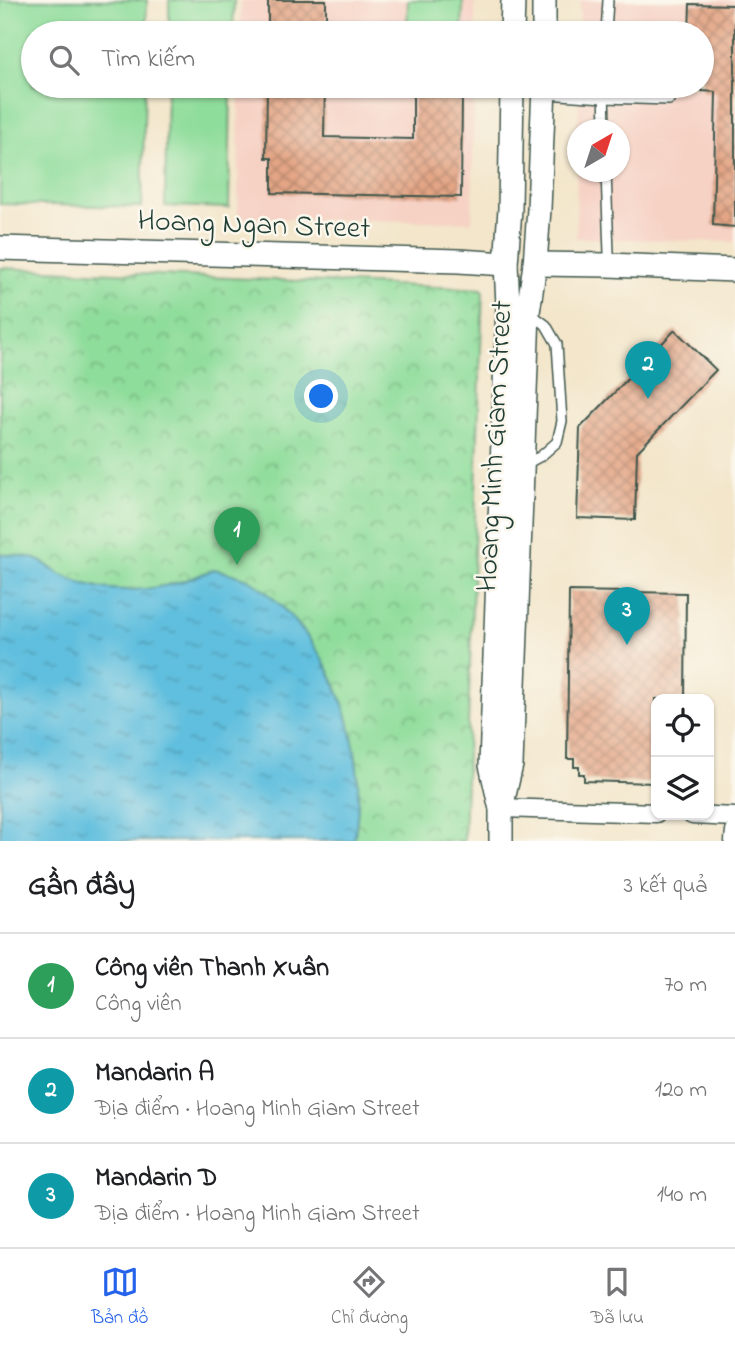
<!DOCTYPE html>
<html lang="vi">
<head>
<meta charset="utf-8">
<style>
  body { margin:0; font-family:"Indie Flower",sans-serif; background:#f6f6f6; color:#202124 }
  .controls { position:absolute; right:21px; bottom:21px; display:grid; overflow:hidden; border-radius:14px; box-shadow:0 2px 5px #0004 }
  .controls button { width:63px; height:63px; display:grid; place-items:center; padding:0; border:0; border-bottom:2px solid #e0e0e0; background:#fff; color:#202124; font:35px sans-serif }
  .compass { position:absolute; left:567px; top:119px; width:63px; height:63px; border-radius:50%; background:#fff; box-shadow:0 2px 5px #0004; rotate:39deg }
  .you { position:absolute; left:322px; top:397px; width:24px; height:24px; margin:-18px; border:5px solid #fff; border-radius:50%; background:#1a73e8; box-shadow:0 0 0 10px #1a73e833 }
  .badge { display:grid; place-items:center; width:46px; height:46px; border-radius:50%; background:#2563eb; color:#fff; font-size:23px; font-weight:700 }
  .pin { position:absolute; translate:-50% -58px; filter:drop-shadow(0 2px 4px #0008) }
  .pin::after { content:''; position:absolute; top:37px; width:24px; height:21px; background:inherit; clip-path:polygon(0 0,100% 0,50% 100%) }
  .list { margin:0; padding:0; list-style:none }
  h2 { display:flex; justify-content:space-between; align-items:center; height:91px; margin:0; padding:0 28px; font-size:30px }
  h2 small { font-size:23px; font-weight:400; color:#757577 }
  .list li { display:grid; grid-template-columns:46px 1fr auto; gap:21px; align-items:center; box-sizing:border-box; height:105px; padding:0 28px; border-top:2px solid #e0e0e0 }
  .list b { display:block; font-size:26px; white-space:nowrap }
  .list p { margin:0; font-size:23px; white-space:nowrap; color:#757577 }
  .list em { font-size:23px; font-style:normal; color:#757577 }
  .icon { flex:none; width:38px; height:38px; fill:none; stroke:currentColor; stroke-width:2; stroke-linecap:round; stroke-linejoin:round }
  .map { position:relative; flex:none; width:735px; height:841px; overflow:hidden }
  .search { position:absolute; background:#fff; box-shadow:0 2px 5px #0004; left:21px; right:21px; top:21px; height:77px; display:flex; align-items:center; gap:18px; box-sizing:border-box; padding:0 24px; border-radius:38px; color:#757577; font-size:26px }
  .sheet { height:406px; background:#fff }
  nav { display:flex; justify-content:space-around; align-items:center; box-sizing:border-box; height:98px; border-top:2px solid #e0e0e0; background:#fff; font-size:19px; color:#757577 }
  nav a { display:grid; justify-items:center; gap:4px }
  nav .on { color:#2563eb }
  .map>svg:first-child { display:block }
</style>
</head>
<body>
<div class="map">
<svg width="735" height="841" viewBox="0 0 735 841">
  <defs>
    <pattern id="park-crowns" width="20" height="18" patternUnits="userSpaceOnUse" patternTransform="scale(1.75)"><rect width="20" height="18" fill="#8fdd9b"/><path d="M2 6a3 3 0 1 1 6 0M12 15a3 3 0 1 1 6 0" fill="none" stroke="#74b47f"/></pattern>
    <pattern id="water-ripples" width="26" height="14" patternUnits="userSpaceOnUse" patternTransform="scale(1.75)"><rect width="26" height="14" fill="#60bfde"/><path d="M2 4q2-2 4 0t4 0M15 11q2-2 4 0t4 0" fill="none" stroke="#4f9cb5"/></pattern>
    <pattern id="building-cross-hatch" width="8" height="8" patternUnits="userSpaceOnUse" patternTransform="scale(1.75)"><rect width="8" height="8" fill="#e4a585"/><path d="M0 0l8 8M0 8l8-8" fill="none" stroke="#b8886e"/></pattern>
  </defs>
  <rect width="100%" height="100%" fill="#fbf7ec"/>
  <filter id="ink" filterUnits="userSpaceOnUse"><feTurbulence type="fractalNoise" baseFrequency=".0143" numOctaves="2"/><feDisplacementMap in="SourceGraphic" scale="14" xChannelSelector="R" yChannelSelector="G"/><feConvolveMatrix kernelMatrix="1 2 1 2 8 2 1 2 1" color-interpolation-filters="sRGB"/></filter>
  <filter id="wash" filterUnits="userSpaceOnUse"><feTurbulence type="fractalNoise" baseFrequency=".00686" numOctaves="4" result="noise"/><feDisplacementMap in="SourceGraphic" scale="28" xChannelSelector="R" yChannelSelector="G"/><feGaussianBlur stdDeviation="1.57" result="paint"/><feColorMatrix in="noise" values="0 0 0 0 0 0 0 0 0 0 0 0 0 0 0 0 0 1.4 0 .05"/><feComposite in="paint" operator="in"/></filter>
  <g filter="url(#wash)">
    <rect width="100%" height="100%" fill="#f3e6cb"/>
    <!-- built -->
    <g fill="#f6d2c5">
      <polygon points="241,0 475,0 475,33 240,33"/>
      <polygon points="580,0 735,0 735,242 576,238 577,159 578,172 620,172 620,130 578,129 579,86 702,86 702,33 579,33"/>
      <polygon points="239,86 474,86 472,222 238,218"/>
    </g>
    <!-- park -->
    <polygon fill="url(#park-crowns)" stroke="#578d68" stroke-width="2" points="0,268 483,289 464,841 0,841"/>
    <!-- pitch -->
    <g fill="#8fdd9b" stroke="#578d68" stroke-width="2">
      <polygon points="0,0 147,0 146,33 33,33 33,86 145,86 142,207 0,204"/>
      <polygon points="169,0 234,0 233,33 169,33"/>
      <polygon points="408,0 463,0 462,33 407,33"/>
      <polygon points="167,86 231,86 229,208 165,206"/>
    </g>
    <!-- water -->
    <path fill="url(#water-ripples)" stroke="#407e89" stroke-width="2" d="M0,554C12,556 27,555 38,560C44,562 50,568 56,572C65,577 77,581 86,584C128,597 176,587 214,569C225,572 239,575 250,580C262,587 273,598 283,608C343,668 369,757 354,841H0Z"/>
    <g id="blocks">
      <!-- building -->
      <g fill="url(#building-cross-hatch)">
        <rect x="268" y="0" width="58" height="33"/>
        <polygon points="690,4 735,5 735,227 713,225 716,92 702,91 702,33 689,33"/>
        <polygon points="267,86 325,86 324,137 413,139 413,95 462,96 461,197 272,193 272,158 266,158"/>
        <polygon points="675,330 716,370 637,452 635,520 577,518 580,428"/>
        <polygon points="569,591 686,593 685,699 656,699 656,783 584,781 584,774 579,774 579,767 574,767 574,759 567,759"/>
      </g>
    </g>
  </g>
  <g filter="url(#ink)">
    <use href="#blocks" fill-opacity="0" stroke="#3f564b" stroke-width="2"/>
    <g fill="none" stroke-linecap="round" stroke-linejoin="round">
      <defs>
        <g id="service">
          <polyline points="606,33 608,0"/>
          <polyline points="604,86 605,130"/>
          <polyline points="546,94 604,98 669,100"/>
          <polyline points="606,172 609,253"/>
          <polyline points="524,465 541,456 557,442 562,421 557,344 546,325 530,313"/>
        </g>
        <g id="minor">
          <polyline points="501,808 656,813"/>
          <polyline points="692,815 735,817"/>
          <polyline points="734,841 735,831"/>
        </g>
        <g id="tertiary">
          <polyline points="544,0 544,33"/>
          <polyline points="512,33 513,0"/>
          <polyline points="0,248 459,261 506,264"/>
          <polyline points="535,264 608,265 735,270"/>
          <polyline points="500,805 491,765 508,305 506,264 510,209 512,86"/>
          <polyline points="501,841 501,808 511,765 528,312 535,264 539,209 544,86"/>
        </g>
      </defs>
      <!-- service casing -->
      <use href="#service" stroke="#3f564b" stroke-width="12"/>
      <!-- minor casing -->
      <use href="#minor" stroke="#3f564b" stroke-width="21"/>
      <!-- tertiary casing -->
      <use href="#tertiary" stroke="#3f564b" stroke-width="26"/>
      <!-- service -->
      <use href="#service" stroke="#fff" stroke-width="9"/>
      <!-- minor -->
      <use href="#minor" stroke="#fff" stroke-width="18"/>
      <!-- tertiary -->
      <use href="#tertiary" stroke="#fff" stroke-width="23"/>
    </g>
  </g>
  <g text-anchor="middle" stroke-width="5" stroke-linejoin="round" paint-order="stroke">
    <!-- street labels -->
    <g font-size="30" fill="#1f3d34" stroke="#fbf7ec">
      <text transform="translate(254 223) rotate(2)" y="10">Hoang Ngan Street</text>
      <text transform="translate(493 446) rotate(-87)" y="10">Hoang Minh Giam Street</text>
    </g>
  </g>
</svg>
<div class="controls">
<button><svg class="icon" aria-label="locate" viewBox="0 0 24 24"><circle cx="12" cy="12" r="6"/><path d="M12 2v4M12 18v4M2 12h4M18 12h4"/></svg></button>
<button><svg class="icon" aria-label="layers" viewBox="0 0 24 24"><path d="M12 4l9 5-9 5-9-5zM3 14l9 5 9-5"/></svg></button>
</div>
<svg class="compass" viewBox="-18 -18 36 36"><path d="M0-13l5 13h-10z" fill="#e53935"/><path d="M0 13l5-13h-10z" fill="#757577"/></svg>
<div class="you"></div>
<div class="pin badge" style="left:237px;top:565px;background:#2e9e5b">1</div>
<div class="pin badge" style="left:648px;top:399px;background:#0f9aa8">2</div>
<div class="pin badge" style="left:627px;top:645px;background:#0f9aa8">3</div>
<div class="search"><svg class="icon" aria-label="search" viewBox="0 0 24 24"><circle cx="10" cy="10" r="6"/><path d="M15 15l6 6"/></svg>Tìm kiếm</div>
</div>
<section class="sheet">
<h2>Gần đây<small>3 kết quả</small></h2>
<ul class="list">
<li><span class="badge" style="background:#2e9e5b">1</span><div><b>Công viên Thanh Xuân</b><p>Công viên</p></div><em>70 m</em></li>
<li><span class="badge" style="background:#0f9aa8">2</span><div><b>Mandarin A</b><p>Địa điểm · Hoang Minh Giam Street</p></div><em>120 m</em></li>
<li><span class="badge" style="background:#0f9aa8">3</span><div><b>Mandarin D</b><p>Địa điểm · Hoang Minh Giam Street</p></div><em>140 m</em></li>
</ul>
</section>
<nav>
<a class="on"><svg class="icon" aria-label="map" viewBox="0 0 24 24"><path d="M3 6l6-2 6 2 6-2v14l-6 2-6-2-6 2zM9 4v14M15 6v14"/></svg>Bản đồ</a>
<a><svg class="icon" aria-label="directions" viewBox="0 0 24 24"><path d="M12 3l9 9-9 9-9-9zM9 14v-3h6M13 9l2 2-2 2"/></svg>Chỉ đường</a>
<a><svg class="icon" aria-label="saved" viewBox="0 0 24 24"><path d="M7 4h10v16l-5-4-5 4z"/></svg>Đã lưu</a>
</nav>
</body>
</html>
